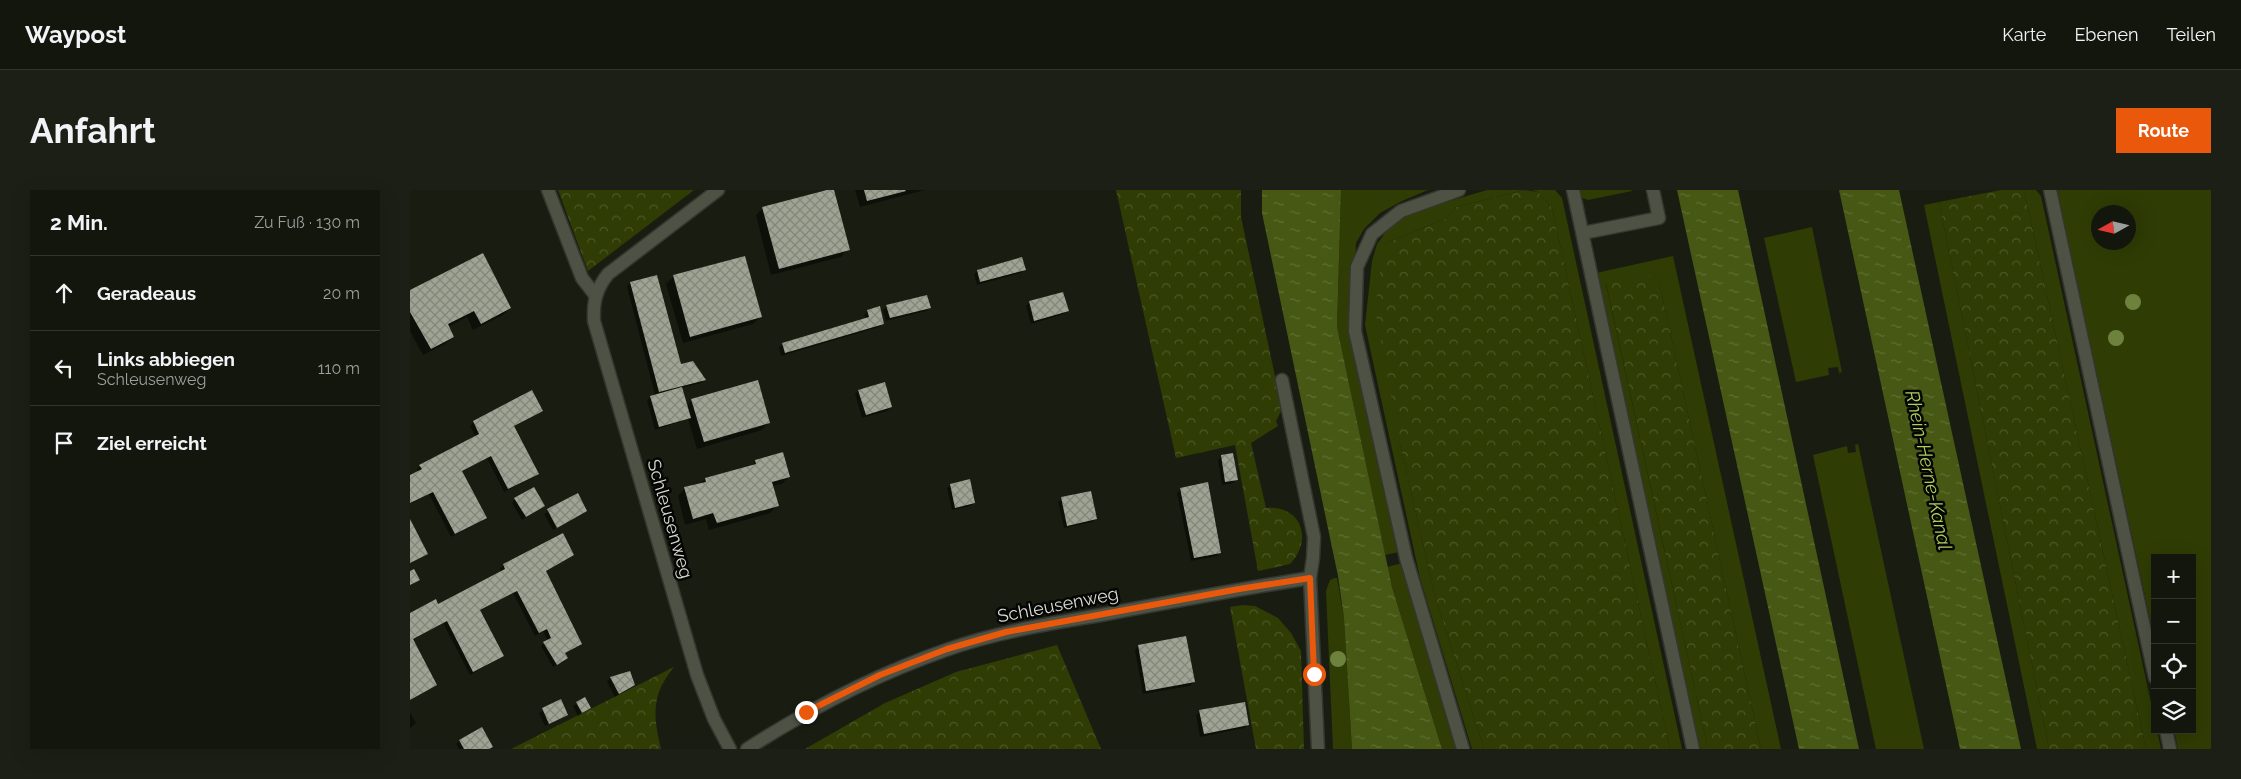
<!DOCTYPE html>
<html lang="de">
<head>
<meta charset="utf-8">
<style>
  body { margin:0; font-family:Raleway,sans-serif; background:#1c1f16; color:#f1f3f6 }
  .controls { position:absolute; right:15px; bottom:15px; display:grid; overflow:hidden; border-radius:0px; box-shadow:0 5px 20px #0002 }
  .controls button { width:45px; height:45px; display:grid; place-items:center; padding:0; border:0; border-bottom:1px solid #32352e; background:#13160d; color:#f1f3f6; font:25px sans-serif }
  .compass { position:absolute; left:1681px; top:15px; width:45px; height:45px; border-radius:50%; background:#13160d; box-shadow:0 5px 20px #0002; rotate:262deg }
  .stop { position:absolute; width:15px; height:15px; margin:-11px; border:4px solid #ea580c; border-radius:50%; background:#fff }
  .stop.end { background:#ea580c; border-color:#fff; box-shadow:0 1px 5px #0008 }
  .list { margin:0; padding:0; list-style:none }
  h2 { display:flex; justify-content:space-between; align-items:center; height:65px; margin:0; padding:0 20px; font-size:21px }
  h2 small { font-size:16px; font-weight:400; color:#9d9f9d }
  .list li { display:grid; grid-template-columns:32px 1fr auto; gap:15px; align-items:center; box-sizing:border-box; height:75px; padding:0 20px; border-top:1px solid #32352e }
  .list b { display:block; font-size:19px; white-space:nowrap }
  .list p { margin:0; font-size:16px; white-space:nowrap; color:#9d9f9d }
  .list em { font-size:16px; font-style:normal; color:#9d9f9d }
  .icon { flex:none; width:28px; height:28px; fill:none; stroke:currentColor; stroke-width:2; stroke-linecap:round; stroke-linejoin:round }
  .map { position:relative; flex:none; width:1801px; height:559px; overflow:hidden; border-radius:0px }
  header { display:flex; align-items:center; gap:30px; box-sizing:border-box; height:70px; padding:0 25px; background:#13160d; border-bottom:1px solid #32352e }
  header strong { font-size:24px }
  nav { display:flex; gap:28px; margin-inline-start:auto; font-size:18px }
  .intro { display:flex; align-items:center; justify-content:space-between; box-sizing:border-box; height:120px; padding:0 30px }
  h1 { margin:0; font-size:35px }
  .button { padding:12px 22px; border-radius:0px; background:#ea580c; color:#fff; font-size:18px; font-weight:700 }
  main { display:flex; gap:30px; padding:0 30px }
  aside { flex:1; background:#13160d; border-radius:0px; box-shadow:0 5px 20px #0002 }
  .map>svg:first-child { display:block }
</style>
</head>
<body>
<header>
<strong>Waypost</strong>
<nav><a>Karte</a><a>Ebenen</a><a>Teilen</a></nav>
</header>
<div class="intro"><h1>Anfahrt</h1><a class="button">Route</a></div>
<main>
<aside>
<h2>2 Min.<small>Zu Fuß · 130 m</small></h2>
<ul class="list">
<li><svg class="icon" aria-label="ahead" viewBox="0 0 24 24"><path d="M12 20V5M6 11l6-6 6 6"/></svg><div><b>Geradeaus</b></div><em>20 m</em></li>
<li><svg class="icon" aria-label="left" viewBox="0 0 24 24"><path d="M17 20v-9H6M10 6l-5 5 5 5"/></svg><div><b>Links abbiegen</b><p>Schleusenweg</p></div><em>110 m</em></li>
<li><svg class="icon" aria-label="arrive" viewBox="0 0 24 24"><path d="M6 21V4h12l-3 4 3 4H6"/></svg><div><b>Ziel erreicht</b></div></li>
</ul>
</aside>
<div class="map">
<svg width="1801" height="559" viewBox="0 0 1801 559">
  <defs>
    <pattern id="forest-crowns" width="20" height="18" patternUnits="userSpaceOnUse" patternTransform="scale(1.25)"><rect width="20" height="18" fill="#2f3c04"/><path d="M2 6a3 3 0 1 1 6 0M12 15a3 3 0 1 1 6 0" fill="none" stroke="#4d5828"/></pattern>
    <pattern id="water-ripples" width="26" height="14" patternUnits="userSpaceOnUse" patternTransform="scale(1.25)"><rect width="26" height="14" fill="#465814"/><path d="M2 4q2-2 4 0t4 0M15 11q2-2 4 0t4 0" fill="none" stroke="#606f35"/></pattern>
    <pattern id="building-cross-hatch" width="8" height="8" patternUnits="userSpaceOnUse" patternTransform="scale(1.25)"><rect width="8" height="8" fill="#9ea394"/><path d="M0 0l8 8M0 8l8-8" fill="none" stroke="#82867b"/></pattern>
  </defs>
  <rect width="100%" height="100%" fill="#191d11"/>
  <!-- grass -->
  <g fill="#2f3c04" fill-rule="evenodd">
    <polygon points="931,0 1018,0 992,11 970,23 954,39 946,53 942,136 989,362 975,365 927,137"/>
    <polygon points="1077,0 1114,0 1046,17 1037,28 974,54 990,254 1025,406 1074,559 1062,559 1010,388 955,135 962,71 967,54 976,42 992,28 1033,13"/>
    <polygon points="1122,0 1145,0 1152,8 1272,559 1260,559 1142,18 1128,2"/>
    <polygon points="1168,0 1221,0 1222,1 1178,10 1170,7"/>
    <polygon points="1614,0 1626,0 1631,6 1745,531 1745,540 1747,540 1751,559 1736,559"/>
    <path d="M1647,0H1801V559H1768L1764,540H1782V368H1745V452ZM1688,22H1718V52H1688Z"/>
    <polygon points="1529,12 1639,559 1627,559 1514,15"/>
    <polygon points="1402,37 1432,182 1429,183 1428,177 1418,178 1419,185 1386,192 1354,48"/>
    <polygon points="1263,66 1371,559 1351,559 1249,91 1196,94 1298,559 1290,559 1186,83"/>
    <polygon points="1448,254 1514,559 1466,559 1403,265 1437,256 1438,263 1446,262 1445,255"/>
    <polygon points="992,373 1048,559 1032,559 982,397 977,377"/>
    <polygon points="925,388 927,388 934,428 942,559 923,559 916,401 920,390"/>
  </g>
  <!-- forest -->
  <g fill="url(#forest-crowns)">
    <polygon points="148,0 284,0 178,81"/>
    <path d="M706,0H831V27L872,219L866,231L868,236L841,253L856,318C892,315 903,350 880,374L848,381L825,255L766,268Z"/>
    <polygon points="1114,0 1128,2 1142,18 1260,559 1074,559 1025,406 990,254 965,119 974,54 1037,28 1046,17"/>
    <polygon points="1591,0 1614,0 1736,559 1639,559 1529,12"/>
    <polygon points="1237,84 1249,91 1351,559 1298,559 1196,93"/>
    <polygon points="833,415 845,416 868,428 881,443 891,461 894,559 846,559 820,417"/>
    <polygon points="647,455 691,559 395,559 475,513 546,482"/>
    <path d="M264,477C241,505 243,525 251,559H101Z"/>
  </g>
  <!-- water -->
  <g fill="url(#water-ripples)">
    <polygon points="852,0 931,0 927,137 982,397 1032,559 942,559 934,428 928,386 852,23"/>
    <polygon points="1267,0 1328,0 1449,559 1389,559"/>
    <polygon points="1429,0 1489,0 1611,559 1550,559"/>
  </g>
  <!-- shadow -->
  <g fill="#0007">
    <polygon points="422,0 438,59 431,67 361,85 346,25 353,18"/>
    <polygon points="445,0 515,0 450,17"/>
    <polygon points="614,79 611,83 567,95 564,84 568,81"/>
    <polygon points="246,86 270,176 294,190 291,193 271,198 277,216 282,210 359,232 352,240 287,259 278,229 245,240 237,210 245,205 217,97 220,93"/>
    <polygon points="263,87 350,127 343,134 273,153 256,94"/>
    <polygon points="0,102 100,118 93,125 63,140 57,127 38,137 43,147 35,154 13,165 0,141"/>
    <polygon points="620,112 657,121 654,124 621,134 616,116"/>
    <polygon points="477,116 519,118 516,121 476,131 473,120"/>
    <polygon points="458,121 473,133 469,137 371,166 369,157 373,154 456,129 454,125"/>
    <polygon points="448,201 481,217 477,221 452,228 445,204"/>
    <polygon points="132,221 103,237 127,283 123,287 94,302 77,268 51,282 75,328 72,331 41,347 19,304 0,314 0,286 8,282 7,279 10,276 66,247 60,236 64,232"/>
    <polygon points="822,264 827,289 823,293 812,295 808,270 811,267"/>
    <polygon points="346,271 379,286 372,294 362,296 367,316 360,323 299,340 296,329 275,335 268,306 275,298 290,294 295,289 340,277"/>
    <polygon points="541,295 564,313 560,316 542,320 537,298"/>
    <polygon points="771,299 810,362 807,366 781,371 767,303"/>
    <polygon points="167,305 175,321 143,340 134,324"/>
    <polygon points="105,309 134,316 112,330 102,313"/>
    <polygon points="652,309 686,329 682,332 654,338 648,312"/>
    <polygon points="163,365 135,382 171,454 154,464 156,468 153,472 143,477 131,456 138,451 133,441 125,446 103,403 69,421 93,466 60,485 33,433 2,450 26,495 0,510 0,424 28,416 92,382 90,379 94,375"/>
    <polygon points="775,448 784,492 780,496 733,504 725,460 728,456"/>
    <polygon points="219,482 223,495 205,507 197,492 200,488"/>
    <polygon points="175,508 180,518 168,526 163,516"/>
    <polygon points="150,511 156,524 135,536 129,523"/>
    <polygon points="790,521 838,534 834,538 790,547 786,525"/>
    <polygon points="0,523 6,533 0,538"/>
    <polygon points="50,551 81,557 79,559 49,559 46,554"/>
  </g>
  <!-- building -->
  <g fill="url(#building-cross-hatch)">
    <polygon points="417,0 424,0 440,60 369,79 352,17"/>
    <polygon points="454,0 495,0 496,1 457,11"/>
    <polygon points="73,63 101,118 71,134 64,121 38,134 44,147 21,159 0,122 0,100"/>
    <polygon points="335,66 352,127 280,147 263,85"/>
    <polygon points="612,67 616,80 570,92 567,80"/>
    <polygon points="247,85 271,174 283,171 296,190 249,202 220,92"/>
    <polygon points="653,102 659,121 624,131 619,111"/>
    <polygon points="517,105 521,118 480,128 476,115"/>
    <polygon points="470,116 474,134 375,163 372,153 459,127 457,120"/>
    <polygon points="348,190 360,233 294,252 281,209"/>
    <polygon points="475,192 482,217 456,225 448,200"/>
    <polygon points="272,197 281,228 249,237 240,206"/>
    <polygon points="122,200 133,221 104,236 129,284 98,299 81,266 52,281 77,328 45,344 23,302 0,313 0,285 12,279 9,275 69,244 63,231"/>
    <polygon points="373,262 380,287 362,292 369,316 307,333 303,323 283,329 274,297 296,292 295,288 346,274 345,270"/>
    <polygon points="823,263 828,290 815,292 811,265"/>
    <polygon points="560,289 565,313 545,318 540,294"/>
    <polygon points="798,292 811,363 784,368 770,298"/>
    <polygon points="124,297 135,316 116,327 104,308"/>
    <polygon points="681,301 687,329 657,336 651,307"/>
    <polygon points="168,303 177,321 147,338 137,319"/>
    <polygon points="0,329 18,364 0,373"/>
    <polygon points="153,343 164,365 136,381 172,454 155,463 158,468 147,475 133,452 141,448 137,439 129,443 107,401 70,420 94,466 63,482 37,431 3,449 27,495 0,510 0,423 26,409 28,414 95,379 93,374"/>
    <polygon points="4,379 10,390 0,395 0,381"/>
    <polygon points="776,446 785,492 736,501 728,455"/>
    <polygon points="220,481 225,495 209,504 200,487"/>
    <polygon points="175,507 181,518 172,523 166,512"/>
    <polygon points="151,509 158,525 139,534 132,518"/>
    <polygon points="835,512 839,535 794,544 789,520"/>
    <polygon points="72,537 83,557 79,559 54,559 49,550"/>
  </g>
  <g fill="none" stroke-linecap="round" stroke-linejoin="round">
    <defs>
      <g id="minor">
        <polyline points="138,0 172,88 185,105"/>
        <path d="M308,0L198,84C186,99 183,112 184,131L287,485L304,529L320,559"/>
        <polyline points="1049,0 991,21 962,44 947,77 945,141 996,368 1053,559"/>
        <polyline points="1163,0 1283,559"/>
        <polyline points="1640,0 1745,488"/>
        <polyline points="1173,43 1249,28 1243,0"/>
        <polyline points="872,190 904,347 903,368 900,388 908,559"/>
        <polyline points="1756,540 1760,559"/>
        <path d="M337,559C401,518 464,485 536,460C586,442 639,434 691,425C760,412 830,399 900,388"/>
      </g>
    </defs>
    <!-- minor casing -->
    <use href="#minor" stroke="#34362f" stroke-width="15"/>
    <!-- minor -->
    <use href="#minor" stroke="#4e5245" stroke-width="12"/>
  </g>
  <!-- trees -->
  <g fill="#6d823d">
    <circle cx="1723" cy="112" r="8"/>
    <circle cx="1706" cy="148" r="8"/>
    <circle cx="928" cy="469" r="8"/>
  </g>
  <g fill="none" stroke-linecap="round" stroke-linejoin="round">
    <!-- route -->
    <polyline stroke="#ea580c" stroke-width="6" points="396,522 470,485 537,459 596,442 829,399 900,388 904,484"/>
  </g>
  <g text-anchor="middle" stroke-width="5" stroke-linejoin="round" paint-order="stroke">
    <!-- street labels -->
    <g font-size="18" fill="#d9dbd4" stroke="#050603">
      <text transform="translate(260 329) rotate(74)" y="6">Schleusenweg</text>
      <text transform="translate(648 415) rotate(-11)" y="6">Schleusenweg</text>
    </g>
    <!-- water labels -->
    <g font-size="19" font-style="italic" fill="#adce5b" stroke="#050603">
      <text transform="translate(1519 280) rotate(78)" y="7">Rhein-Herne-Kanal</text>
    </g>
  </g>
</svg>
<div class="controls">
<button>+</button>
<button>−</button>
<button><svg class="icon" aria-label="locate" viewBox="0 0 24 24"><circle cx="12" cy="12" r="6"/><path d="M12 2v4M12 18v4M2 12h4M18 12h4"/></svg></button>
<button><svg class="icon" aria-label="layers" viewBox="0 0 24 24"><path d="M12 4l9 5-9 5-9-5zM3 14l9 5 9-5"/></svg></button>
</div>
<svg class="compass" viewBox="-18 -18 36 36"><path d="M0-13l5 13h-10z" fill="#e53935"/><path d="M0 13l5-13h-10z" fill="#9d9f9d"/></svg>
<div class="stop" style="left:904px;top:484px"></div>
<div class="stop end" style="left:396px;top:522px"></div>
</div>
</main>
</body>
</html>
